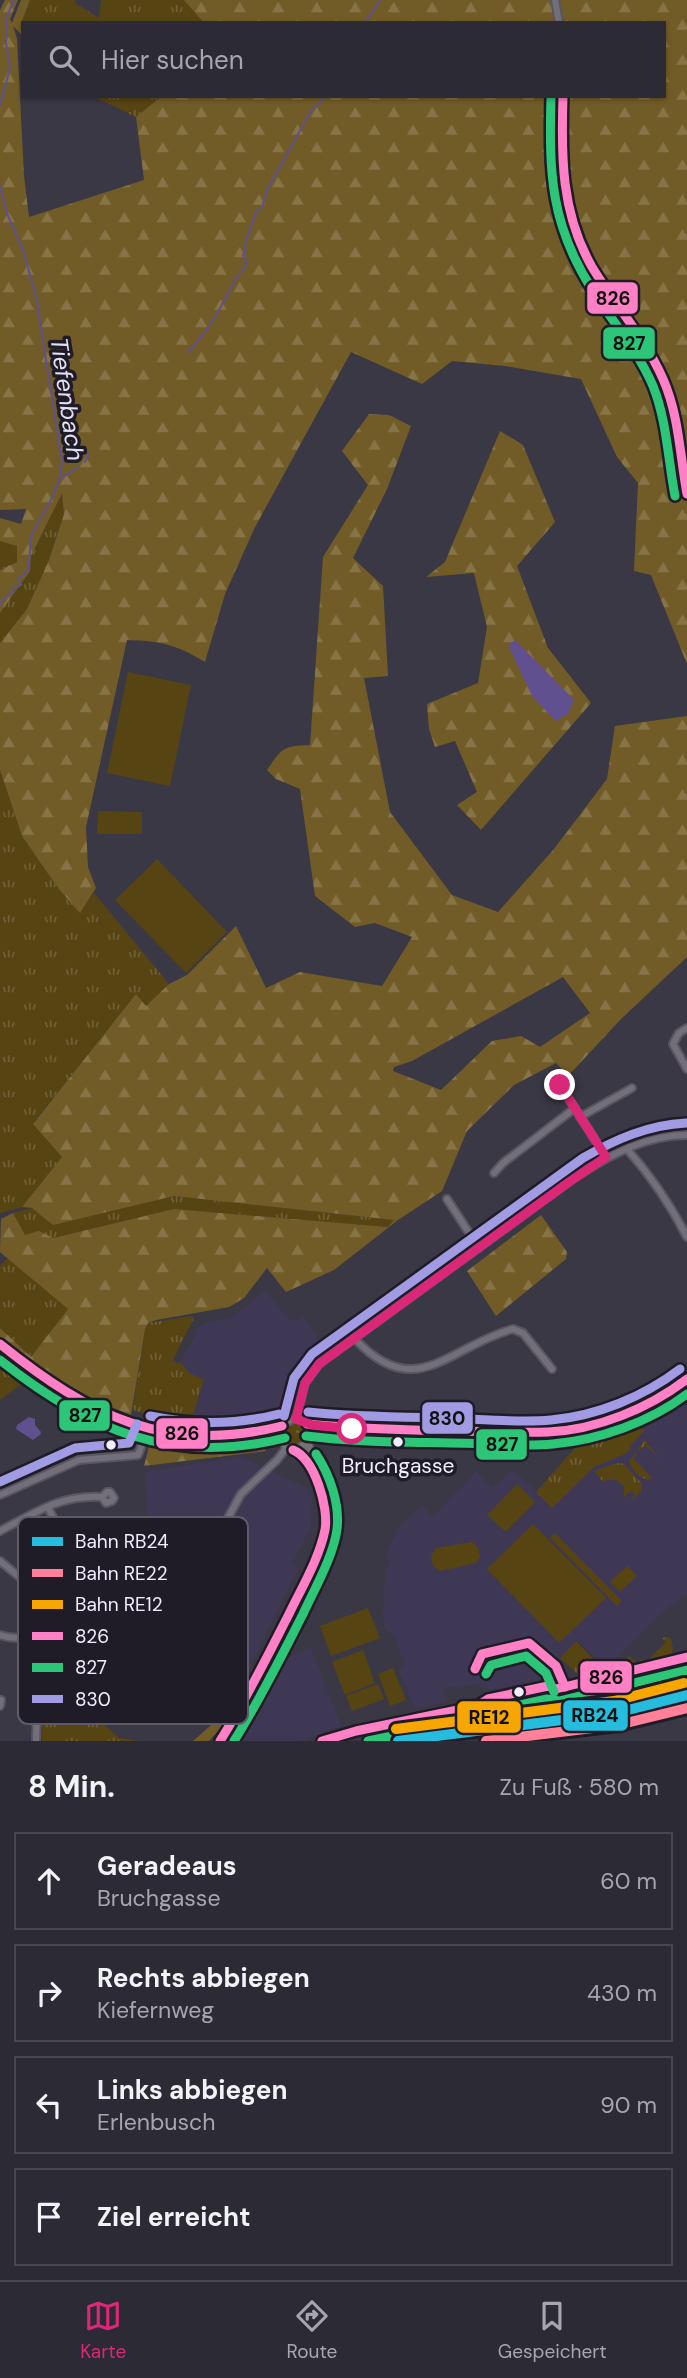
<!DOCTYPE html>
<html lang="de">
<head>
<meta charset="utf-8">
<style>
  body { margin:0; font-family:"DM Sans",sans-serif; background:#383640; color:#f1f3f6 }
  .stop { position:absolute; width:21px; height:21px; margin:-16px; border:5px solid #db2777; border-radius:50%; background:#fff }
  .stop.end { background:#db2777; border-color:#fff; box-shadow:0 2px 7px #0008 }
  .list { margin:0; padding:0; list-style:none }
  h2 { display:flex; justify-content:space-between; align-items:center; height:91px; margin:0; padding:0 28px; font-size:30px }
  h2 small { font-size:23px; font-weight:400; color:#a6a7ac }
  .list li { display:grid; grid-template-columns:46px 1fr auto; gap:21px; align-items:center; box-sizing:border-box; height:98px; margin:0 14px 14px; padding:0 14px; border:2px solid #48464f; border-radius:0px }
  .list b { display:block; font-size:26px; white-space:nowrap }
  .list p { margin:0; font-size:23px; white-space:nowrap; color:#a6a7ac }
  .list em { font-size:23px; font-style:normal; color:#a6a7ac }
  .icon { flex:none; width:38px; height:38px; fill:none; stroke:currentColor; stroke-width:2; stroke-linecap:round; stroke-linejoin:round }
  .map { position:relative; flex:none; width:687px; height:1741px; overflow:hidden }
  .search { position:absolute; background:#2c2a34; box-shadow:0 2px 5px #0004; left:21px; right:21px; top:21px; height:77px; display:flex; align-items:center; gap:18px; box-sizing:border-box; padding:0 24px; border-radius:0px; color:#a6a7ac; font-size:26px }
  .sheet { height:539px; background:#2c2a34 }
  nav { display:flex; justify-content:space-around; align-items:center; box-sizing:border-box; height:98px; border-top:2px solid #48464f; background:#2c2a34; font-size:19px; color:#a6a7ac }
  nav a { display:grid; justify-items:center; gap:4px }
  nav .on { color:#db2777 }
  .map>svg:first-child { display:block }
</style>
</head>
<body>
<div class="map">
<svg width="687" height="1741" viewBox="0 0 687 1741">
  <defs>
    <pattern id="grass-tufts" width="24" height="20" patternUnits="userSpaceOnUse" patternTransform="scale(1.75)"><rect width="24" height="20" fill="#564413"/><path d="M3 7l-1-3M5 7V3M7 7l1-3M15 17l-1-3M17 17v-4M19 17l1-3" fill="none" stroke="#6f5f36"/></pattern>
    <pattern id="forest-firs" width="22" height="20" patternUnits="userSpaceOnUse" patternTransform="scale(1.75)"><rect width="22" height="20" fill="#715c27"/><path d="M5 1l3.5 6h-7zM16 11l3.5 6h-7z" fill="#867447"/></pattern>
    <pattern id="garden-dots" width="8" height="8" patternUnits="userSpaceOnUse" patternTransform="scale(1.75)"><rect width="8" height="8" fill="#564413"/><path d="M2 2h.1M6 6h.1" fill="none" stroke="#6f5f36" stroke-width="1.8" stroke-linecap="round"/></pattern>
  </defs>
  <rect width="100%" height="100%" fill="#3b3845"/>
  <!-- built -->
  <g fill="#3f3855">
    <polygon points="265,1291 290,1320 297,1321 303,1317 329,1353 309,1369 292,1407 290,1406 275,1420 270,1422 266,1417 249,1421 222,1421 194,1417 204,1379 191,1374 180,1362 195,1337 196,1329 204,1324 232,1318"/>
    <polygon points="687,1386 687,1595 685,1597 683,1596 670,1606 606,1668 578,1640 560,1658 563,1672 552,1677 492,1690 479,1684 444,1688 446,1701 415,1709 399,1670 406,1660 400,1654 396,1636 389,1633 385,1628 383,1616 385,1571 391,1561 385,1557 400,1525 422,1505 432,1517 476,1472 493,1488 512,1469 536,1491 582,1440 580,1435 637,1417 644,1423 649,1421 650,1415 646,1411 674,1397"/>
    <polygon points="240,1457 312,1490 311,1527 292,1563 298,1568 239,1689 198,1654 177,1655 139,1645 103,1626 104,1615 119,1595 150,1578 145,1472"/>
    <polygon points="311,1648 341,1726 302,1741 244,1741 275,1663"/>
    <polygon points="687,1664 687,1690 663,1698 687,1692 687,1703 675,1706 619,1719 582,1725 432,1741 385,1741 423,1733 580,1716 641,1705 663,1699 563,1715 561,1710 528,1720 507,1716 504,1707 552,1697"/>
  </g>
  <!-- grass -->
  <g fill="url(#grass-tufts)">
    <polygon points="30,0 75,0 75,3 99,18 101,0 184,0 204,23 24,23 22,21"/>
    <polygon points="93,96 162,96 136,117"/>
    <polygon points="62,492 64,514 49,560 27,609 0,643 0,613 30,571 31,556"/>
    <polygon points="0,541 17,545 17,562 0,570"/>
    <polygon points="0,770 22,836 58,888 80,912 94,893 169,984 156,999 146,1006 136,995 33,1123 62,1157 22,1207 0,1213"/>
    <polygon points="174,1196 394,1220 388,1227 174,1209 53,1238 25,1235 13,1213 32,1208 53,1224"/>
    <polygon points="8,1257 68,1309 31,1357 0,1328 0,1266"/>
    <path d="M191,1316L194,1318L173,1360L177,1364L180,1362L191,1374L204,1379L194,1413C181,1426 151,1415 135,1411L133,1408L145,1329L148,1323Z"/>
    <polygon points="0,1362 24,1382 0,1400"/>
    <polygon points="638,1415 641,1415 644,1431 629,1447 631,1449 625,1454 594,1467 552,1508 536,1492 582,1440 580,1435"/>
    <path d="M645,1440L659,1458L646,1446L635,1452L637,1454L633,1458L652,1478L649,1480C641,1479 631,1469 629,1461Z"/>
    <polygon points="619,1463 624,1464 642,1484 641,1491 631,1501 635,1494 631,1491 624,1497 624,1487 617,1480 606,1480 603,1482 595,1472 601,1468"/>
    <polygon points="668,1637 671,1639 673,1649 671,1657 617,1669 629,1656 637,1663 642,1659 646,1662 666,1642 662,1638"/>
    <polygon points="576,1641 602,1668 598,1672 579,1675 560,1658"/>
    <polygon points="54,1679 119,1738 139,1741 42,1741 43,1694"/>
  </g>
  <!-- forest -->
  <g fill="url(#forest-firs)" fill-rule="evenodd">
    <path d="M5,0H18L10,19L12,23L21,0H30L22,21L23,36L13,26L17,39L24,176L29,217L144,180L136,117L162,96H664V23H204L184,0H687V664L651,575L634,571L638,483L617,457L581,379L505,366L452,361L422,384L351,352L255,527L225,594L205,662C175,644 161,641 127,640L86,827L88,867L96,888L80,913L58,888L22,836L0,770V643L27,609L49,560L64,514L62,493L31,556L30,571L0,613V570L17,562V546L0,541V518L21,524L26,509L0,510V10Z"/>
    <path d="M369,414L389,415L411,426L387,489L353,558L383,586L388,676L364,678L390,812L452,895L498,912L554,849L607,779L615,726L687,716V957L621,1019L568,1076L556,1063L514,1085L467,1131L442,1191L398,1220L334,1270L286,1292L267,1268L244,1298L229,1307L156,1320L148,1323L145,1329L131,1415L74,1392L36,1370L0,1340V1328L31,1357L68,1309L0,1252L1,1219L13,1213L25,1235L39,1231L53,1238L174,1209L388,1227L394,1220L174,1196L53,1225L32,1208L22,1207L62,1157L33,1124L136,994L146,1006L169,984L187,975L236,926L266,988L300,972L382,986L412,937L375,923L355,927L315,896L300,789L276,779L267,770C282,748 283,746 310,745L323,557L368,485L342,451ZM563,977L590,1013L540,1047L521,1036L492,1041L441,1090L393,1071L394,1067L412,1061Z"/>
    <polygon points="500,431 523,445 555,522 517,566 548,648 591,703 481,830 457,805 477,792 455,741 435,747 429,729 427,704 478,683 487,627 474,573 426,577 445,562"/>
    <polygon points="541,1215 567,1252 566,1259 496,1316 467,1271"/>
    <polygon points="154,1440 199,1445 261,1443 266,1451 144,1466 149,1447"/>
    <polygon points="225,1713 231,1716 209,1741 193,1741"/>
  </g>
  <!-- park -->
  <g fill="#564413">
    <polygon points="128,672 191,685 170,786 107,773"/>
    <polygon points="98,811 142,812 142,834 97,834"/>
    <polygon points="157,859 227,932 186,973 115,900"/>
    <polygon points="517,1484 535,1502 506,1532 487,1515"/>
    <polygon points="533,1524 606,1598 559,1643 487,1569"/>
    <polygon points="555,1533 622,1601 617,1606 550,1538"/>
    <polygon points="472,1542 478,1547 480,1557 476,1563 440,1571 433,1566 431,1556 436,1548"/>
    <polygon points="627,1566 637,1576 620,1592 610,1582"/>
    <polygon points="368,1608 380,1638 331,1656 320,1626"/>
    <polygon points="363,1650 375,1683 345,1695 332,1662"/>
    <polygon points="393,1668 406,1700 390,1706 378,1674"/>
    <polygon points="378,1684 384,1699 352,1711 346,1696"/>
  </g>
  <!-- garden -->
  <circle fill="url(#garden-dots)" cx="295" cy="1434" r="12"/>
  <!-- water -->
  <g fill="#61508f">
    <polygon points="515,640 574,700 568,714 556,721 532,696 508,645"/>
    <polygon points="29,1417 35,1419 35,1425 41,1432 40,1435 33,1440 16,1429 17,1425"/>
  </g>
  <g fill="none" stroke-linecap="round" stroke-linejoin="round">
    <!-- stream -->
    <g stroke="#61508f" stroke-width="2">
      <polyline points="365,23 380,0"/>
      <polyline points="0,104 10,69 6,43 7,16 14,0"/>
      <path d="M0,186L8,216L22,247L36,296L62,461C60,496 42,510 30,539C31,544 29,563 28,571L19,578L21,585L13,588L11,595L6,596L0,604"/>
      <path d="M188,352C208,332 222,306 234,282C237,275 243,271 247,264L243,255L246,250L244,247L256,212L262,207L267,190L312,109L319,104L324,96"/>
      <polyline points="85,462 89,453"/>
      <polyline points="62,478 78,467"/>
    </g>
    <defs>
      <g id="minor">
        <polyline points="555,0 559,23"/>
        <path d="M563,96C562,141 559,185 574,228C593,283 640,326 663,379C679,415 679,456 687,494"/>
        <polyline points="687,1028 679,1033 673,1044 687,1069"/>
        <polyline points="560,1085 606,1157"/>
        <polyline points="580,1117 632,1088"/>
        <path d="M627,1149C652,1177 670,1204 687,1237"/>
        <polyline points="494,1173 503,1163 575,1108"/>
        <polyline points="447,1199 479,1248"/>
        <path d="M355,1339C416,1404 449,1346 513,1329L523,1333L552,1369"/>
        <path d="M296,1419L305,1383L319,1364L577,1176C610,1155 646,1135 687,1135"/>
        <polyline points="0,1495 79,1460 138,1455 148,1428"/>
        <path d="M48,1507C55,1523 77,1568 98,1565L99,1559L94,1556L86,1561"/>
        <path d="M0,1531C35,1513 61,1494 102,1497L107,1492H110L114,1498L112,1501L106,1503L102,1497"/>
        <circle cx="212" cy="1548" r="6"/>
        <polyline points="215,1542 241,1494 277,1460 287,1447"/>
        <path d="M0,1561C19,1576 69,1622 91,1623C115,1635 163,1665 191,1659C212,1655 241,1607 240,1586C239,1571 228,1561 217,1551"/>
        <path d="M0,1635C27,1644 47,1630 62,1610"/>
        <polyline points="679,1660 687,1657"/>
        <polyline points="0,1706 1,1700"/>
        <polyline points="36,1741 37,1712 41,1692 77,1647 118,1585 140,1571 186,1560 206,1550"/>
      </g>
      <g id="major">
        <path d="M0,1344C24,1363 47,1383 74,1398C134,1433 215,1447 282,1426"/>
        <polyline points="307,1424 352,1429 551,1432 593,1425 622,1415 667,1394 687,1379"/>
        <polyline points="311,1436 319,1433 342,1430"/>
        <path d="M297,1450L308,1443L311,1432L307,1424C299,1416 289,1417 282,1426L281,1440L287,1447L301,1453L310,1466"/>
        <path d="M220,1741L246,1699L319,1552C322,1537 327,1523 325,1508C321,1486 309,1466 308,1443"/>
      </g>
    </defs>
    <!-- minor casing -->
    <use href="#minor" stroke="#595662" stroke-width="10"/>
    <!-- major casing -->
    <use href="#major" stroke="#595662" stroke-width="11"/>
    <!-- minor -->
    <use href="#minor" stroke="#726f7b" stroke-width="6"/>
    <!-- major -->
    <use href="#major" stroke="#767172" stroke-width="8"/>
    <defs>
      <g id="bus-1">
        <path d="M563,96C561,156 561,213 592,267C615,305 645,338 663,379C679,415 680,456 687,494"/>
        <path d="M0,1344C90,1416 165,1455 282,1426"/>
        <path d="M307,1424C355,1429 403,1430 452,1431C484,1431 516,1433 548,1432C597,1430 649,1408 687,1379"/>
        <polyline points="475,1669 482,1654 529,1643 556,1666 565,1687"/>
        <path d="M220,1741C246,1700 267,1657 289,1614C302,1587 319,1559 325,1530C329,1508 315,1459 293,1450"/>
        <polyline points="322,1741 356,1731 477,1706 488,1699 548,1686 556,1689 687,1657"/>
      </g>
      <g id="bus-2">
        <path d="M551,96C549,173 550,224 593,291C613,322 638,351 653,386C667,421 668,460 675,496"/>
        <path d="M0,1360C88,1430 171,1466 285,1438"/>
        <path d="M306,1436C354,1442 402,1442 450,1443C484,1443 519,1447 553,1444C599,1440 650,1422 687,1394"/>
        <polyline points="486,1674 491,1665 526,1656 546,1673 554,1692"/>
        <path d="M234,1741C260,1700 281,1657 303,1614C314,1590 334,1555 337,1529C340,1504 330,1475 316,1454"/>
        <polyline points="368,1741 479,1718 493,1711 547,1699 559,1701 687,1670"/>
      </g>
      <g id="bus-3">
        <path d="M308,1412C355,1417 401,1417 448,1418C482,1419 517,1423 551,1420C597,1416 643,1397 680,1369"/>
        <path d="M150,1416C194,1425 236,1425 279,1414"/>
        <path d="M284,1416L294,1378L312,1354L583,1158C616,1139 648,1125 686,1123"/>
        <polyline points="0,1482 75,1448 129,1443 137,1424"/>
      </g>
    </defs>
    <!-- bus-1 casing -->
    <use href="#bus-1" stroke="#1f1c28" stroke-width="14"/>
    <!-- bus-2 casing -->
    <use href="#bus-2" stroke="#1f1c28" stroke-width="14"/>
    <!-- bus-3 casing -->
    <use href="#bus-3" stroke="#1f1c28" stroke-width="14"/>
    <!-- bus-1 -->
    <use href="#bus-1" stroke="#ff80c5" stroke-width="9"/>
    <!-- bus-2 -->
    <use href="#bus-2" stroke="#2dc577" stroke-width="9"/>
    <!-- bus-3 -->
    <use href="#bus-3" stroke="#a19be3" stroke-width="9"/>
    <defs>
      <polyline id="rail-1" points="398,1741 616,1713 687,1695"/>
      <polyline id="rail-2" points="486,1741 618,1725 687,1708"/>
      <polyline id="rail-3" points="396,1729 614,1701 684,1683"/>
    </defs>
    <!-- rail-1 casing -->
    <use href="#rail-1" stroke="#1f1c28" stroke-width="16"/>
    <!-- rail-2 casing -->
    <use href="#rail-2" stroke="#1f1c28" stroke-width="16"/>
    <!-- rail-3 casing -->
    <use href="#rail-3" stroke="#1f1c28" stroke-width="16"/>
    <!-- rail-1 -->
    <use href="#rail-1" stroke="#26bcdd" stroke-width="10"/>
    <!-- rail-2 -->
    <use href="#rail-2" stroke="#ff8098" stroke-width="10"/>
    <!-- rail-3 -->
    <use href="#rail-3" stroke="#f7a600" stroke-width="10"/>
  </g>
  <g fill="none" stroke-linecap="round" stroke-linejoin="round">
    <!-- route -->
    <polyline stroke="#db2777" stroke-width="9" points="352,1429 312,1425 296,1419 305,1383 319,1364 569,1182 606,1157 560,1085"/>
  </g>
  <!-- markers -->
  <g fill="#f1eefe" stroke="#1f1c28" stroke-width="2.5">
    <circle cx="398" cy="1442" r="6"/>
    <circle cx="111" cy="1445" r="6"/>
    <circle cx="519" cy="1692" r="6"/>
  </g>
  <g text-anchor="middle" stroke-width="7" stroke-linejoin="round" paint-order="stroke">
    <!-- bus labels -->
    <g font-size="21" fill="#f1eefe" stroke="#1f1c28">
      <text x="398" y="1473">Bruchgasse</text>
    </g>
    <!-- water labels -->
    <g font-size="24" font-style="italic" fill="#e3dff4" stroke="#1f1c28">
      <text transform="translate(67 399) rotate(82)" y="8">Tiefenbach</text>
    </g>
  </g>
  <!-- legend -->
  <rect x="18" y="1517" width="230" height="207" rx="10" fill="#1f1c28" stroke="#5e5b68" stroke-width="2"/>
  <rect x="32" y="1537" width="31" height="9" fill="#26bcdd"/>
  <rect x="32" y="1569" width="31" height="8" fill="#ff8098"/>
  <rect x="32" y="1600" width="31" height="9" fill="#f7a600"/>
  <rect x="32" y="1632" width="31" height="8" fill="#ff80c5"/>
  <rect x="32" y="1663" width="31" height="9" fill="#2dc577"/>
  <rect x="32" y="1695" width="31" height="8" fill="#a19be3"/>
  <g font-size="19" fill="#f1eefe">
    <text x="75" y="1548">Bahn RB24</text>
    <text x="75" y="1580">Bahn RE22</text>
    <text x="75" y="1611">Bahn RE12</text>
    <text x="75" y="1643">826</text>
    <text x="75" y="1674">827</text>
    <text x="75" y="1706">830</text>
  </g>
  <g stroke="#1f1c28" stroke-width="2.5">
    <rect x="586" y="281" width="53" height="34" rx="7" fill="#ff80c5"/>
    <rect x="602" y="326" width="54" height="34" rx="7" fill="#2dc577"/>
    <rect x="58" y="1399" width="53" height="33" rx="7" fill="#2dc577"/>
    <rect x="421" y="1401" width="53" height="34" rx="7" fill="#a19be3"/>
    <rect x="155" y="1417" width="54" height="33" rx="7" fill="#ff80c5"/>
    <rect x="475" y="1428" width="53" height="33" rx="7" fill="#2dc577"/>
    <rect x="579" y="1660" width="54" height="34" rx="7" fill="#ff80c5"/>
    <rect x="562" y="1699" width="67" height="33" rx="7" fill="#26bcdd"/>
    <rect x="456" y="1700" width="66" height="34" rx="7" fill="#f7a600"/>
  </g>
  <g font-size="19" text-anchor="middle" font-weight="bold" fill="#111">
    <text x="613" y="305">826</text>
    <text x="629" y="350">827</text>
    <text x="85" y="1422">827</text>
    <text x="447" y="1425">830</text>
    <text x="182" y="1440">826</text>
    <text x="502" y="1451">827</text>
    <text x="606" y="1684">826</text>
    <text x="595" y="1722">RB24</text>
    <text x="489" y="1724">RE12</text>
  </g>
</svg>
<div class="stop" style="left:352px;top:1429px"></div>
<div class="stop end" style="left:560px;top:1085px"></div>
<div class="search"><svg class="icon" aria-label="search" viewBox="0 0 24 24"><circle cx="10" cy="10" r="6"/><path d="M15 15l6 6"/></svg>Hier suchen</div>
</div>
<section class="sheet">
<h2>8 Min.<small>Zu Fuß · 580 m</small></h2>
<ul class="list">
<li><svg class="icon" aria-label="ahead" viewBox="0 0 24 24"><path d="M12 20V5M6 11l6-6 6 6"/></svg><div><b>Geradeaus</b><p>Bruchgasse</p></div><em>60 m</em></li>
<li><svg class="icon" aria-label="right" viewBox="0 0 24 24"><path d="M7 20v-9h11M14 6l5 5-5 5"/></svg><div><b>Rechts abbiegen</b><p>Kiefernweg</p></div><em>430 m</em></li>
<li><svg class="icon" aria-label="left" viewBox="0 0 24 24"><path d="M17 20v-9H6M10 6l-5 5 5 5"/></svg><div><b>Links abbiegen</b><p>Erlenbusch</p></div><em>90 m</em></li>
<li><svg class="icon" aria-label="arrive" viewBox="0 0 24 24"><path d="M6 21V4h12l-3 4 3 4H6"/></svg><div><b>Ziel erreicht</b></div></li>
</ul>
</section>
<nav>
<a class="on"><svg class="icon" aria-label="map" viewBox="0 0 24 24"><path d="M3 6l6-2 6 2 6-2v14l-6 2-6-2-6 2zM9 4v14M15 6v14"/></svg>Karte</a>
<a><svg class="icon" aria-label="directions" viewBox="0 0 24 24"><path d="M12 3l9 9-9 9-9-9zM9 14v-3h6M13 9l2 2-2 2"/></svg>Route</a>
<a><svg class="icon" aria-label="saved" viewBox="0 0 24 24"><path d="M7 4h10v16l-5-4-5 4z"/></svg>Gespeichert</a>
</nav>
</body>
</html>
